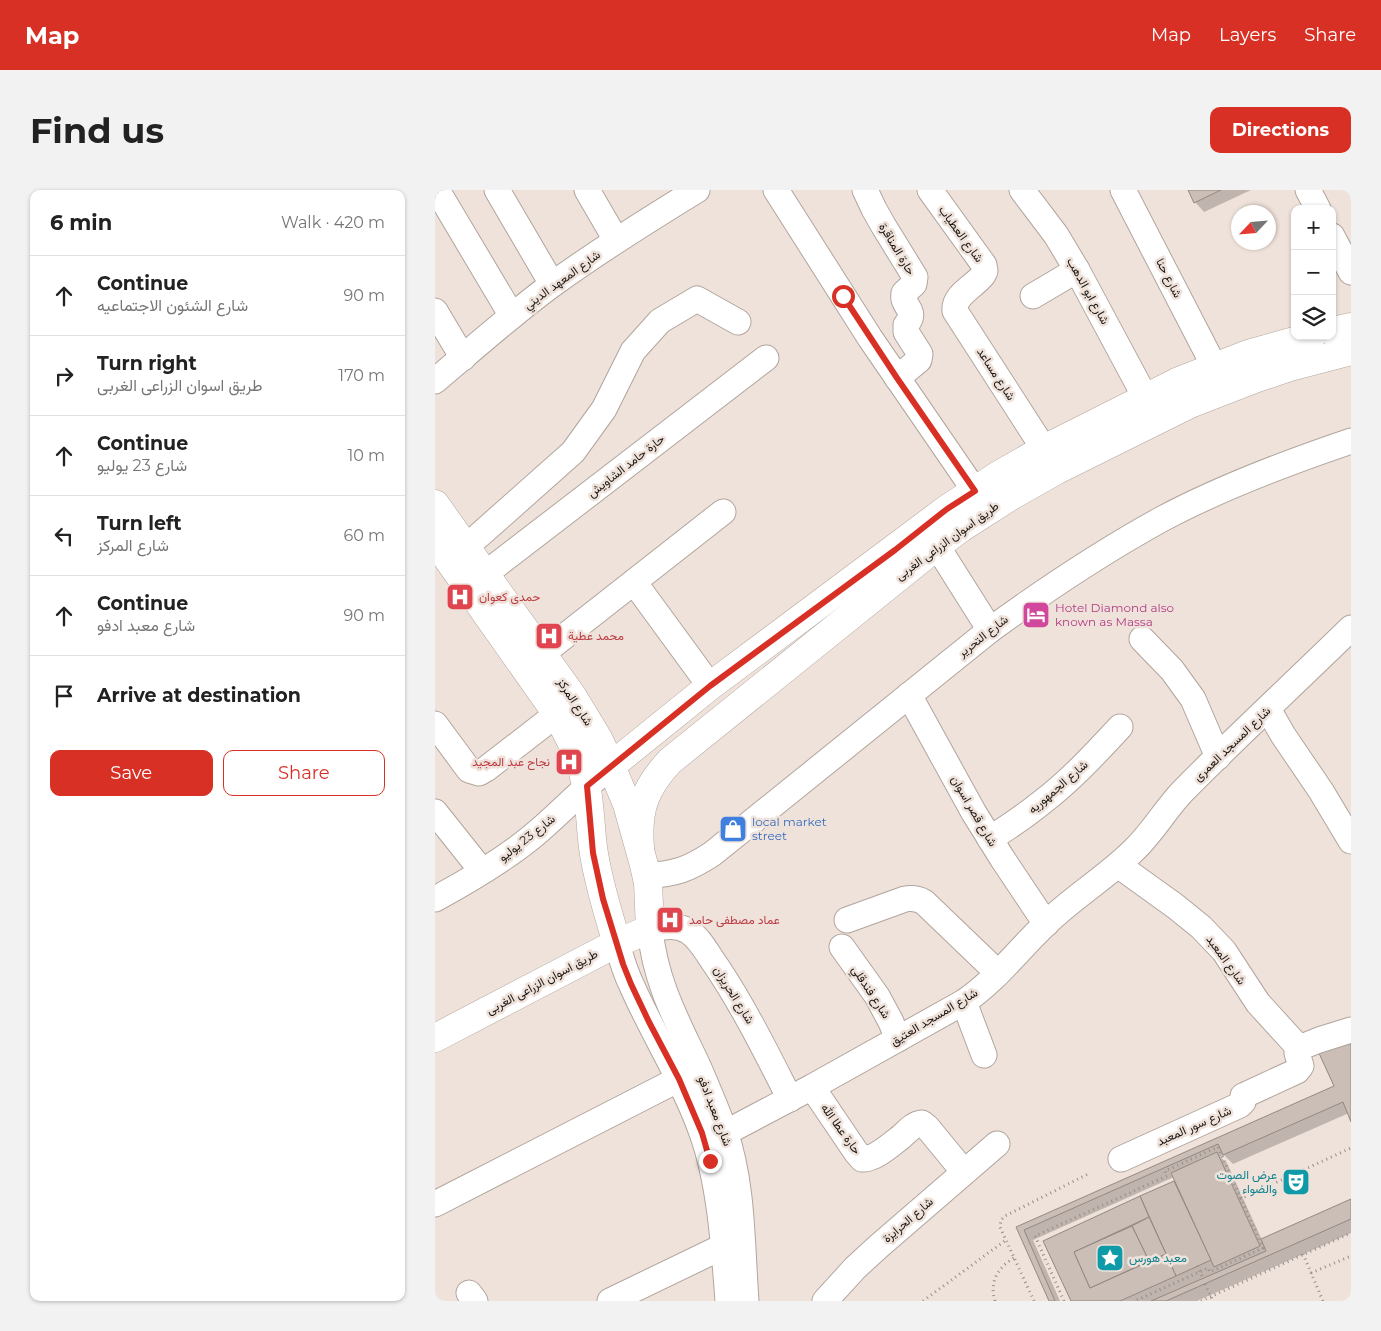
<!DOCTYPE html>
<html lang="en">
<head>
<meta charset="utf-8">
<style>
  body { margin:0; font-family:Montserrat,Vazirmatn,sans-serif; background:#f2f2f2; color:#222 }
  .controls { position:absolute; right:15px; top:15px; display:grid; overflow:hidden; border-radius:10px; box-shadow:0 1px 4px #0004 }
  .controls button { width:45px; height:45px; display:grid; place-items:center; padding:0; border:0; border-bottom:1px solid #e0e0e0; background:#fff; color:#222; font:25px sans-serif }
  .compass { position:absolute; left:796px; top:15px; width:45px; height:45px; border-radius:50%; background:#fff; box-shadow:0 1px 4px #0004; rotate:244deg }
  .stop { position:absolute; width:15px; height:15px; margin:-11px; border:4px solid #d93025; border-radius:50%; background:#fff }
  .stop.end { background:#d93025; border-color:#fff; box-shadow:0 1px 5px #0008 }
  .list { margin:0; padding:0; list-style:none }
  h2 { display:flex; justify-content:space-between; align-items:center; height:65px; margin:0; padding:0 20px; font-size:21px }
  h2 small { font-size:16px; font-weight:400; color:#767676 }
  .list li { display:grid; grid-template-columns:32px 1fr auto; gap:15px; align-items:center; box-sizing:border-box; height:80px; padding:0 20px; border-top:1px solid #e0e0e0 }
  .list b { display:block; font-size:19px; white-space:nowrap }
  .list p { margin:0; font-size:16px; white-space:nowrap; color:#767676 }
  .list em { font-size:16px; font-style:normal; color:#767676 }
  .actions { display:flex; gap:10px; padding:15px 20px }
  .actions a { flex:1; padding:11px 0; border:1px solid #d93025; border-radius:10px; text-align:center; font-size:18px; color:#d93025 }
  .actions .main { background:#d93025; color:#fff }
  .icon { flex:none; width:28px; height:28px; fill:none; stroke:currentColor; stroke-width:2; stroke-linecap:round; stroke-linejoin:round }
  .map { position:relative; flex:none; width:916px; height:1111px; overflow:hidden; border-radius:10px }
  header { display:flex; align-items:center; gap:30px; box-sizing:border-box; height:70px; padding:0 25px; background:#d93025; color:#fff }
  header strong { font-size:24px }
  nav { display:flex; gap:28px; margin-inline-start:auto; font-size:18px }
  .intro { display:flex; align-items:center; justify-content:space-between; box-sizing:border-box; height:120px; padding:0 30px }
  h1 { margin:0; font-size:35px }
  .button { padding:12px 22px; border-radius:10px; background:#d93025; color:#fff; font-size:18px; font-weight:700 }
  main { display:flex; gap:30px; padding:0 30px }
  aside { flex:1; background:#fff; border-radius:10px; box-shadow:0 1px 4px #0004 }
  .map>svg:first-child { display:block }
</style>
</head>
<body>
<header>
<strong>Map</strong>
<nav><a>Map</a><a>Layers</a><a>Share</a></nav>
</header>
<div class="intro"><h1>Find us</h1><a class="button">Directions</a></div>
<main>
<aside>
<h2>6 min<small>Walk · 420 m</small></h2>
<ul class="list">
<li><svg class="icon" aria-label="ahead" viewBox="0 0 24 24"><path d="M12 20V5M6 11l6-6 6 6"/></svg><div><b>Continue</b><p>شارع الشئون الاجتماعيه</p></div><em>90 m</em></li>
<li><svg class="icon" aria-label="right" viewBox="0 0 24 24"><path d="M7 20v-9h11M14 6l5 5-5 5"/></svg><div><b>Turn right</b><p>طريق اسوان الزراعى الغربى</p></div><em>170 m</em></li>
<li><svg class="icon" aria-label="ahead" viewBox="0 0 24 24"><path d="M12 20V5M6 11l6-6 6 6"/></svg><div><b>Continue</b><p>شارع 23 يوليو</p></div><em>10 m</em></li>
<li><svg class="icon" aria-label="left" viewBox="0 0 24 24"><path d="M17 20v-9H6M10 6l-5 5 5 5"/></svg><div><b>Turn left</b><p>شارع المركز</p></div><em>60 m</em></li>
<li><svg class="icon" aria-label="ahead" viewBox="0 0 24 24"><path d="M12 20V5M6 11l6-6 6 6"/></svg><div><b>Continue</b><p>شارع معبد ادفو</p></div><em>90 m</em></li>
<li><svg class="icon" aria-label="arrive" viewBox="0 0 24 24"><path d="M6 21V4h12l-3 4 3 4H6"/></svg><div><b>Arrive at destination</b></div></li>
</ul>
<div class="actions"><a class="main">Save</a><a>Share</a></div>
</aside>
<div class="map">
<svg width="916" height="1111" viewBox="0 0 916 1111">
  <rect width="100%" height="100%" fill="#efe2da"/>
  <!-- shadow -->
  <g fill="#0003">
    <polygon points="754,0 816,0 769,22 760,12"/>
    <polygon points="916,853 916,928 914,923 798,974 789,965 785,967 792,973 827,1050 916,1010 916,1043 762,1111 637,1111 610,1051 741,991 739,987 598,1050 625,1111 615,1111 583,1038 901,897 885,861"/>
  </g>
  <!-- building -->
  <g fill="#cbbeb6" stroke="#958881">
    <polygon points="753,0 786,0 759,13"/>
    <polygon points="913,848 916,856 916,932 908,912 788,965 783,954 589,1040 620,1111 614,1111 581,1037 899,896 883,861"/>
    <polygon points="782,962 825,1056 779,1077 736,983"/>
    <polygon points="739,991 776,1070 741,1086 705,1006"/>
    <polygon points="705,1006 714,1027 639,1062 655,1098 731,1064 741,1086 685,1111 636,1111 608,1051"/>
    <polygon points="916,1009 916,1029 731,1111 716,1111 831,1061 826,1049"/>
    <polygon points="714,1027 731,1064 714,1071 697,1036"/>
    <polygon points="697,1036 714,1071 655,1098 639,1062"/>
  </g>
  <g fill="none" stroke-linecap="round" stroke-linejoin="round">
    <defs>
      <g id="minor">
        <polyline points="2,0 77,126"/>
        <polyline points="62,0 117,94"/>
        <polyline points="152,0 181,50"/>
        <polyline points="341,0 435,148 540,301"/>
        <path d="M430,0L439,19L448,35L480,87L479,94L469,103C466,117 484,120 471,135V142L485,164L484,170L462,188"/>
        <path d="M495,0L549,75L550,81L548,85C540,96 518,105 520,121L609,259"/>
        <polyline points="587,0 621,45 642,80 710,207"/>
        <polyline points="688,0 779,176"/>
        <polyline points="873,0 883,19"/>
        <polyline points="897,46 916,82"/>
        <polyline points="598,106 642,80"/>
        <polyline points="0,121 28,168"/>
        <path d="M0,191C39,158 77,124 118,94C165,60 213,30 262,0"/>
        <polyline points="502,356 555,440"/>
        <polyline points="31,357 138,262 169,219 198,161 225,131 262,109 303,132"/>
        <polyline points="50,384 331,168"/>
        <polyline points="199,392 275,496"/>
        <polyline points="707,449 737,480 758,509 783,567"/>
        <polyline points="107,464 288,322"/>
        <polyline points="474,505 539,623 567,668 611,734"/>
        <polyline points="833,519 848,545 886,601 916,651"/>
        <polyline points="0,534 34,580 44,583 51,579 122,524"/>
        <polyline points="0,622 47,681"/>
        <path d="M555,649C572,638 590,626 606,613C635,591 660,564 685,537"/>
        <polyline points="683,675 740,716 766,737 789,761 823,813 864,858"/>
        <path d="M211,685C239,685 254,679 277,664L555,440C610,400 667,362 727,329C787,297 851,273 916,251"/>
        <path d="M0,709C37,689 74,667 105,640C129,619 151,596 176,576"/>
        <path d="M412,730L470,709C477,708 482,708 489,712L563,783"/>
        <path d="M182,753C186,768 190,782 197,796C219,846 249,892 267,943C285,993 289,1058 293,1111"/>
        <polyline points="407,757 442,806 456,832 463,849"/>
        <polyline points="529,812 549,865"/>
        <path d="M377,897L421,962L427,969C439,970 457,954 466,947C473,941 478,934 487,933L492,937L529,982"/>
        <path d="M290,943L377,897L529,812C563,789 587,755 617,728C643,704 674,685 699,660C717,643 730,620 747,602C802,546 860,493 916,438"/>
        <polyline points="686,969 805,915 808,912 808,906 810,905 862,881 866,876 862,863 864,858 884,850 916,840"/>
        <polyline points="0,1014 244,889"/>
        <polyline points="34,1103 40,1111"/>
        <polyline points="175,1111 289,1056"/>
        <path d="M311,1111C307,1056 308,993 290,942C282,920 273,899 264,878C242,831 220,792 215,739C228,737 241,734 253,741C266,749 273,765 282,777C310,819 332,864 355,909"/>
        <polyline points="390,1111 420,1078 444,1056 562,954"/>
      </g>
      <g id="major">
        <polyline points="897,141 916,137"/>
        <polyline points="0,314 138,507 164,550 176,576 192,614 209,675 213,693 215,739 182,753 0,848"/>
        <path d="M0,351L122,524C134,547 146,569 151,595C156,618 155,641 159,664C164,694 173,724 182,753"/>
        <polyline points="176,576 275,496 512,319 562,286 609,259 744,191 813,164 877,146"/>
        <path d="M205,658C202,620 209,599 235,571L502,356L526,338L576,306L622,280L755,214L822,188L855,177L916,161"/>
      </g>
    </defs>
    <!-- minor casing -->
    <use href="#minor" stroke="#b1a59d" stroke-width="27"/>
    <!-- major casing -->
    <use href="#major" stroke="#b1a59d" stroke-width="29"/>
    <!-- path -->
    <g stroke="#978e88" stroke-width="3" stroke-dasharray="1 4" stroke-linecap="butt">
      <polyline points="805,1009 916,958"/>
      <polyline points="868,1064 888,1111"/>
      <polyline points="762,1076 768,1088"/>
      <polyline points="876,1083 916,1066"/>
      <polyline points="770,1094 778,1111"/>
      <polyline points="488,1111 571,1050"/>
      <path d="M560,1111C554,1092 563,1077 579,1068"/>
      <polyline points="599,1111 565,1037 566,1030 570,1026 653,984"/>
      <polyline points="629,1111 600,1046 732,986 730,981 783,957 828,1058 775,1082 773,1078 700,1111"/>
      <polyline points="766,1111 916,1043"/>
    </g>
    <!-- minor -->
    <use href="#minor" stroke="#fff" stroke-width="25"/>
    <!-- major -->
    <use href="#major" stroke="#fff" stroke-width="28"/>
  </g>
  <g fill="none" stroke-linecap="round" stroke-linejoin="round">
    <!-- route -->
    <polyline stroke="#d93025" stroke-width="6" points="275,971 267,943 244,889 214,832 196,794 188,774 168,709 158,663 152,596 275,496 460,360 512,319 540,301 462,188 408,106"/>
  </g>
  <!-- icons -->
  <defs>
    <symbol id="hospital-square" viewBox="-11 -11 22 22"><rect x="-9" y="-9" width="18" height="18" rx="4" fill="#e0444e" stroke="#efe2da"/><path d="M-5-5h3v3.5h4V-5h3V5h-3V1.5h-4V5h-3Z" fill="#fff"/></symbol>
    <symbol id="hotel-square" viewBox="-11 -11 22 22"><rect x="-9" y="-9" width="18" height="18" rx="4" fill="#d1479c" stroke="#efe2da"/><path d="M-6-4.5h1.5V1H6V5H4.5V3h-9V5H-6ZM-4 0a1.8 1.8 0 1 1 3.6 0ZM.5 0V-2.5h3Q6-2.5 6 0Z" fill="#fff"/></symbol>
    <symbol id="shop-square" viewBox="-11 -11 22 22"><rect x="-9" y="-9" width="18" height="18" rx="4" fill="#3f7fe0" stroke="#efe2da"/><path d="M-5-2.5h2.3a2.7 3.5 0 0 1 5.4 0H5L5.5 6h-11ZM-1.5-2.5h3a1.5 2.3 0 0 0-3 0Z" fill="#fff"/></symbol>
    <symbol id="theatre-square" viewBox="-11 -11 22 22"><rect x="-9" y="-9" width="18" height="18" rx="4" fill="#0f9aa8" stroke="#efe2da"/><path d="M-5-5.5Q0-4 5-5.5V0Q5 5 0 6Q-5 5-5 0ZM-3.3-2.5H-1v1.5H-3.3ZM1-2.5H3.3v1.5H1ZM-2.8 1Q0 5.5 2.8 1Z" fill="#fff"/></symbol>
    <symbol id="sight-square" viewBox="-11 -11 22 22"><rect x="-9" y="-9" width="18" height="18" rx="4" fill="#0f9aa8" stroke="#efe2da"/><path d="M0-6L1.8-2.2L6-1.7L2.9 1.2L3.7 5.4L0 3.3L-3.7 5.4L-2.9 1.2L-6-1.7L-1.8-2.2Z" fill="#fff"/></symbol>
  </defs>
  <g fill-rule="evenodd">
    <use href="#hospital-square" x="9" y="391" width="32" height="32"/>
    <use href="#hotel-square" x="585" y="409" width="32" height="32"/>
    <use href="#hospital-square" x="98" y="430" width="32" height="32"/>
    <use href="#hospital-square" x="118" y="556" width="32" height="32"/>
    <use href="#shop-square" x="282" y="623" width="32" height="32"/>
    <use href="#hospital-square" x="219" y="714" width="32" height="32"/>
    <use href="#theatre-square" x="845" y="976" width="32" height="32"/>
    <use href="#sight-square" x="659" y="1052" width="32" height="32"/>
  </g>
  <g text-anchor="middle" stroke-width="5" stroke-linejoin="round" paint-order="stroke">
    <!-- street labels -->
    <g font-size="12" fill="#1b1714" stroke="#efe2da">
      <text transform="translate(526 44) rotate(54)" y="4">شارع العطياب</text>
      <text transform="translate(462 59) rotate(59)" y="4">حارة المناقرة</text>
      <text transform="translate(734 88) rotate(63)" y="4">شارع حنا</text>
      <text transform="translate(127 90) rotate(-36)" y="4">شارع المعهد الديني</text>
      <text transform="translate(653 101) rotate(61)" y="4">شارع ابو الدهب</text>
      <text transform="translate(561 184) rotate(57)" y="4">شارع مساعد</text>
      <text transform="translate(191 276) rotate(-38)" y="4">حارة حامد الشاويش</text>
      <text transform="translate(512 351) rotate(-36)" y="4">طريق اسوان الزراعى الغربى</text>
      <text transform="translate(548 446) rotate(-38)" y="4">شارع التحرير</text>
      <text transform="translate(140 512) rotate(57)" y="4">شارع المركز</text>
      <text transform="translate(797 554) rotate(-44)" y="4">شارع المسجد العمرى</text>
      <text transform="translate(623 597) rotate(-41)" y="4">شارع الجمهوريه</text>
      <text transform="translate(539 621) rotate(60)" y="4">شارع قصر اسوان</text>
      <text transform="translate(92 648) rotate(-38)" y="4">شارع 23 يوليو</text>
      <text transform="translate(791 770) rotate(54)" y="4">شارع المعبد</text>
      <text transform="translate(107 792) rotate(-28)" y="4">طريق اسوان الزراعى الغربى</text>
      <text transform="translate(436 802) rotate(57)" y="4">شارع فندقلي</text>
      <text transform="translate(299 805) rotate(58)" y="4">شارع الحريزان</text>
      <text transform="translate(499 827) rotate(-31)" y="4">شارع المسجد العتيق</text>
      <text transform="translate(280 921) rotate(69)" y="4">شارع معبد ادفو</text>
      <text transform="translate(759 936) rotate(-24)" y="4">شارع سور المعبد</text>
      <text transform="translate(406 939) rotate(54)" y="4">حارة عطا الله</text>
      <text transform="translate(473 1030) rotate(-41)" y="4">شارع الحرايزة</text>
    </g>
    <!-- health labels -->
    <g font-size="12" fill="#be3a42" stroke="#efe2da" text-anchor="start">
      <text x="44" y="411">حمدى كعوان</text>
      <text x="133" y="450">محمد عطية</text>
      <text x="115" y="576" text-anchor="end">نجاح عبد المجيد</text>
      <text x="254" y="734">عماد مصطفى حامد</text>
    </g>
    <!-- hotel labels -->
    <g font-size="12" fill="#b23c85" stroke="#efe2da" text-anchor="start">
      <text x="620" y="422">Hotel Diamond also<tspan x="620" dy="14">known as Massa</tspan></text>
    </g>
    <!-- shop labels -->
    <g font-size="12" fill="#366cbe" stroke="#efe2da" text-anchor="start">
      <text x="317" y="636">local market<tspan x="317" dy="14">street</tspan></text>
    </g>
    <!-- culture labels -->
    <g font-size="12" fill="#0d838f" stroke="#efe2da" text-anchor="end">
      <text x="842" y="989">عرض الصوت<tspan x="842" dy="14">والضواء</tspan></text>
      <text x="694" y="1072" text-anchor="start">معبد هورس</text>
    </g>
  </g>
</svg>
<div class="controls">
<button>+</button>
<button>−</button>
<button><svg class="icon" aria-label="layers" viewBox="0 0 24 24"><path d="M12 4l9 5-9 5-9-5zM3 14l9 5 9-5"/></svg></button>
</div>
<svg class="compass" viewBox="-18 -18 36 36"><path d="M0-13l5 13h-10z" fill="#e53935"/><path d="M0 13l5-13h-10z" fill="#767676"/></svg>
<div class="stop" style="left:408px;top:106px"></div>
<div class="stop end" style="left:275px;top:971px"></div>
</div>
</main>
</body>
</html>
